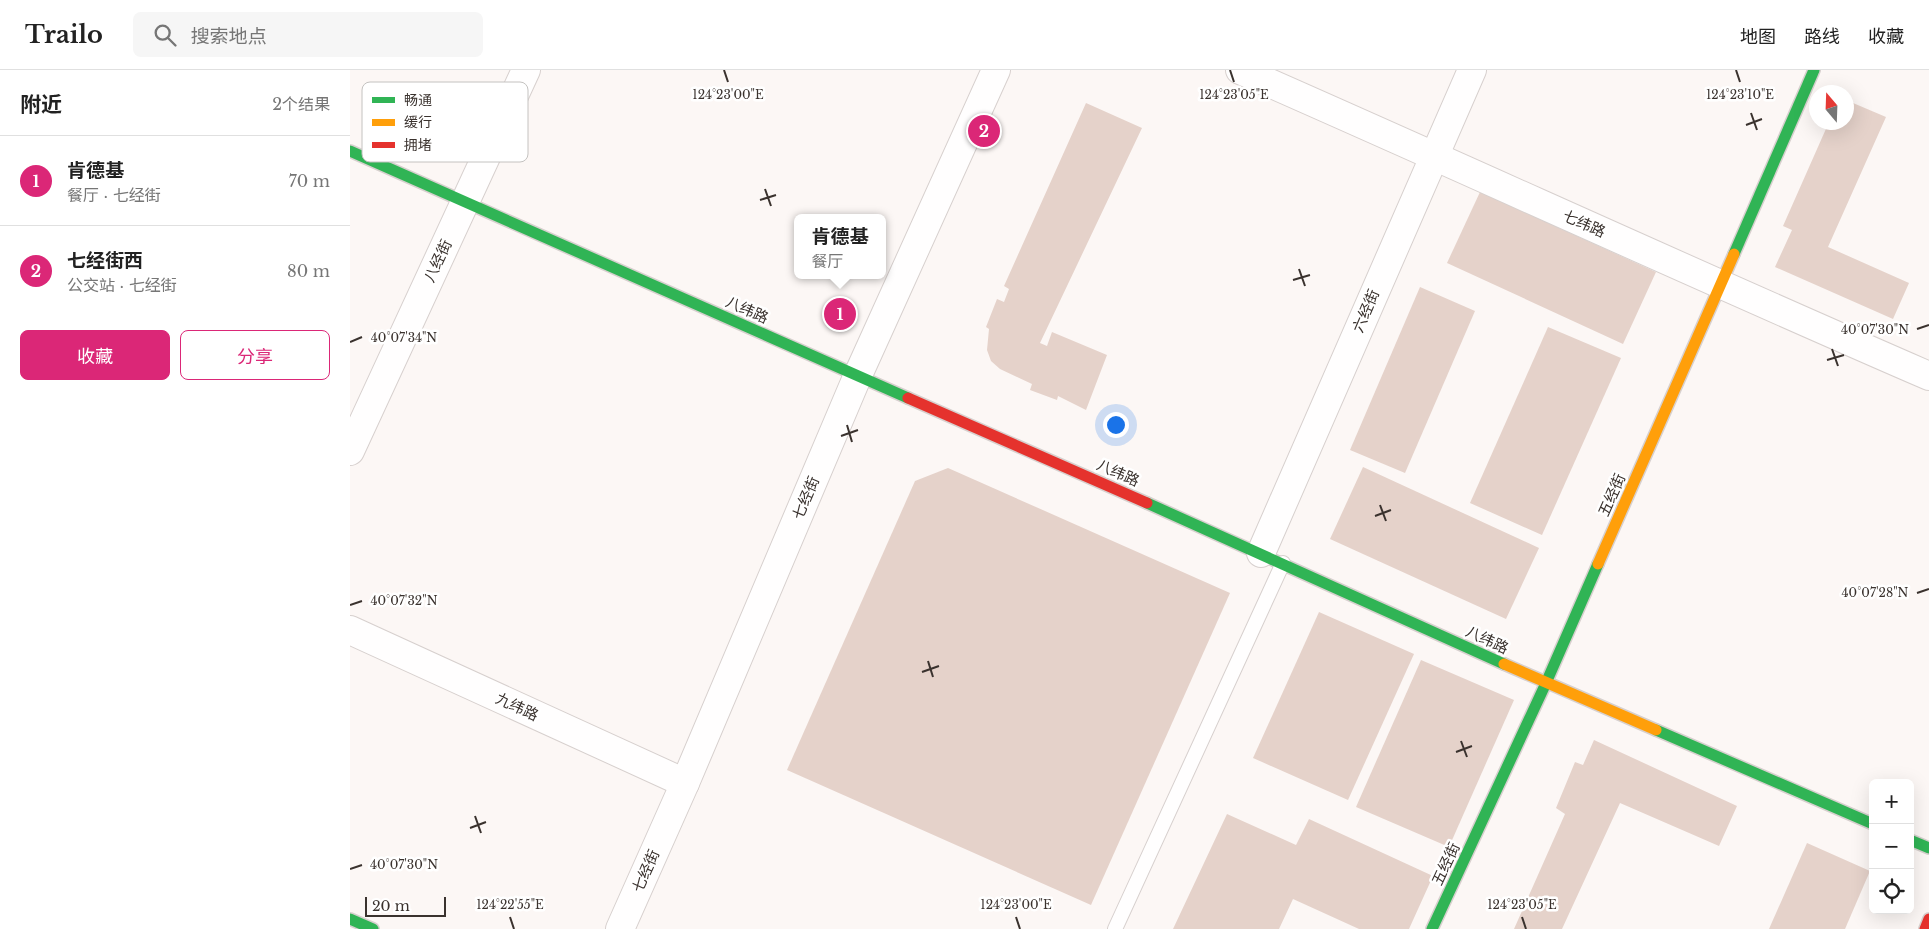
<!DOCTYPE html>
<html lang="zh">
<head>
<meta charset="utf-8">
<style>
  body { margin:0; font-family:"Libre Baskerville","Noto Sans SC",serif; background:#f6f6f6; color:#222 }
  .controls { position:absolute; right:15px; bottom:15px; display:grid; overflow:hidden; border-radius:8px; box-shadow:0 5px 20px #0002 }
  .controls button { width:45px; height:45px; display:grid; place-items:center; padding:0; border:0; border-bottom:1px solid #e0e0e0; background:#fff; color:#222; font:25px sans-serif }
  .compass { position:absolute; left:1459px; top:15px; width:45px; height:45px; border-radius:50%; background:#fff; box-shadow:0 5px 20px #0002; rotate:341deg }
  .scale { position:absolute; left:15px; bottom:12px; width:81px; box-sizing:border-box; padding-left:5px; border:2px solid #3a322e; border-top:0; font-size:14px; line-height:18px; white-space:nowrap; color:#3a322e; -webkit-text-stroke:4px #fff; paint-order:stroke }
  .you { position:absolute; left:765px; top:354px; width:18px; height:18px; margin:-12px; border:4px solid #fff; border-radius:50%; background:#1a73e8; box-shadow:0 0 0 8px #1a73e833 }
  .badge { display:grid; place-items:center; width:32px; height:32px; border-radius:50%; background:#db2777; color:#fff; font-size:16px; font-weight:700 }
  .pin { position:absolute; translate:-50% -50%; border:2px solid #fff; box-shadow:0 1px 5px #0006 }
  .popup { position:absolute; left:444px; top:144px; width:92px; height:65px; box-sizing:border-box; display:grid; place-content:center; border-radius:8px; background:#fff; filter:drop-shadow(0 1px 4px #0005); font-size:16px; white-space:nowrap; color:#767676 }
  .popup b { font-size:19px; color:#222 }
  .popup::after { content:''; position:absolute; left:50%; top:100%; margin-left:-10px; border:10px solid transparent; border-top-color:#fff }
  .list { margin:0; padding:0; list-style:none }
  h2 { display:flex; justify-content:space-between; align-items:center; height:65px; margin:0; padding:0 20px; font-size:21px }
  h2 small { font-size:16px; font-weight:400; color:#767676 }
  .list li { display:grid; grid-template-columns:32px 1fr auto; gap:15px; align-items:center; box-sizing:border-box; height:90px; padding:0 20px; border-top:1px solid #e0e0e0 }
  .list b { display:block; font-size:19px; white-space:nowrap }
  .list p { margin:0; font-size:16px; white-space:nowrap; color:#767676 }
  .list em { font-size:16px; font-style:normal; color:#767676 }
  .actions { display:flex; gap:10px; padding:15px 20px }
  .actions a { flex:1; padding:11px 0; border:1px solid #db2777; border-radius:8px; text-align:center; font-size:18px; color:#db2777 }
  .actions .main { background:#db2777; color:#fff }
  .icon { flex:none; width:28px; height:28px; fill:none; stroke:currentColor; stroke-width:2; stroke-linecap:round; stroke-linejoin:round }
  .map { position:relative; flex:none; width:1579px; height:859px; overflow:hidden }
  header { display:flex; align-items:center; gap:30px; box-sizing:border-box; height:70px; padding:0 25px; background:#fff; border-bottom:1px solid #e0e0e0 }
  header strong { font-size:24px }
  nav { display:flex; gap:28px; margin-inline-start:auto; font-size:18px }
  .search { width:350px; height:45px; background:#f6f6f6; display:flex; align-items:center; gap:12px; box-sizing:border-box; padding:0 18px; border-radius:8px; color:#767676; font-size:19px }
  main { display:flex }
  aside { flex:1; background:#fff }
  .map>svg:first-child { display:block }
</style>
</head>
<body>
<header>
<strong>Trailo</strong>
<div class="search"><svg class="icon" aria-label="search" viewBox="0 0 24 24"><circle cx="10" cy="10" r="6"/><path d="M15 15l6 6"/></svg>搜索地点</div>
<nav><a>地图</a><a>路线</a><a>收藏</a></nav>
</header>
<main>
<aside>
<h2>附近<small>2个结果</small></h2>
<ul class="list">
<li><span class="badge">1</span><div><b>肯德基</b><p>餐厅 · 七经街</p></div><em>70 m</em></li>
<li><span class="badge">2</span><div><b>七经街西</b><p>公交站 · 七经街</p></div><em>80 m</em></li>
</ul>
<div class="actions"><a class="main">收藏</a><a>分享</a></div>
</aside>
<div class="map">
<svg width="1579" height="859" viewBox="0 0 1579 859">
  <rect width="100%" height="100%" fill="#fcf7f5"/>
  <!-- building -->
  <g fill="#e5d2ca">
    <polygon points="1496,30 1536,47 1478,177 1559,213 1543,249 1425,197 1442,160 1433,156 1479,52 1496,52"/>
    <polygon points="736,33 792,58 690,273 697,276 702,262 757,285 736,340 708,326 707,330 680,320 682,314 650,299 641,291 637,280 639,259 636,257 647,229 654,232 659,219 654,216"/>
    <polygon points="1130,122 1306,202 1273,274 1097,193"/>
    <polygon points="1070,217 1125,241 1055,403 1000,380"/>
    <polygon points="1198,257 1271,288 1192,465 1120,433"/>
    <polygon points="1013,397 1189,478 1156,549 980,469"/>
    <polygon points="598,398 880,523 741,835 437,700 565,411"/>
    <polygon points="969,542 1064,584 998,730 903,688"/>
    <polygon points="1071,590 1164,630 1099,777 1006,737"/>
    <polygon points="1244,670 1387,736 1369,776 1270,733 1212,859 1164,859 1215,744 1206,738 1225,692 1233,695"/>
    <polygon points="877,744 946,775 959,749 1083,806 1059,859 1009,859 943,829 929,859 823,859"/>
    <polygon points="1457,773 1520,801 1495,859 1419,859"/>
  </g>
  <g fill="none" stroke-linecap="round" stroke-linejoin="round">
    <defs>
      <polyline id="lane" points="765,859 933,493"/>
      <g id="street">
        <path d="M890,0C1120,101 1348,206 1579,306"/>
        <polyline points="0,381 176,0"/>
        <polyline points="911,483 1122,0"/>
        <polyline points="0,560 335,713"/>
        <polyline points="270,859 335,713 508,305 646,0"/>
      </g>
      <g id="fast">
        <polyline points="0,81 558,328"/>
        <polyline points="1384,184 1464,0"/>
        <polyline points="797,433 1154,594"/>
        <polyline points="1306,660 1523,754"/>
        <polyline points="1560,770 1579,778"/>
        <polyline points="0,849 23,859"/>
        <polyline points="1082,859 1196,613 1248,494"/>
      </g>
      <g id="slow">
        <polyline points="1248,494 1384,184"/>
        <polyline points="1154,594 1306,660"/>
      </g>
      <g id="jam">
        <polyline points="558,328 797,433"/>
        <polyline points="1575,859 1579,849"/>
      </g>
    </defs>
    <!-- lane casing -->
    <use href="#lane" stroke="#d7d0ce" stroke-width="16"/>
    <!-- street casing -->
    <use href="#street" stroke="#d7d0ce" stroke-width="30"/>
    <!-- fast casing -->
    <use href="#fast" stroke="#d7d0ce" stroke-width="14"/>
    <!-- slow casing -->
    <use href="#slow" stroke="#d7d0ce" stroke-width="14"/>
    <!-- jam casing -->
    <use href="#jam" stroke="#d7d0ce" stroke-width="14"/>
    <!-- lane -->
    <use href="#lane" stroke="#fffefe" stroke-width="14"/>
    <!-- street -->
    <use href="#street" stroke="#fffefe" stroke-width="28"/>
    <!-- fast -->
    <use href="#fast" stroke="#30b455" stroke-width="11"/>
    <!-- slow -->
    <use href="#slow" stroke="#ff9f0a" stroke-width="11"/>
    <!-- jam -->
    <use href="#jam" stroke="#e5322d" stroke-width="11"/>
  </g>
  <!-- ticks -->
  <path fill="none" stroke="#3a322e" stroke-width="2" d="M374,0L378,12M880,0L884,12M1386,0L1390,12M1401,43L1407,60M1396,55L1412,49M415,119L421,136M410,130L426,125M949,199L955,216M943,210L960,205M1567,259L1579,255M0,272L12,267M1482,279L1488,296M1477,290L1494,285M497,355L502,372M491,366L508,360M1030,435L1036,451M1025,446L1041,440M1567,523L1579,519M0,535L12,531M578,591L583,607M572,602L589,596M1111,671L1117,687M1106,682L1122,676M125,746L131,763M120,758L136,752M0,799L12,795M160,847L164,859M666,847L670,859M1172,847L1176,859"/>
  <g text-anchor="middle" stroke-width="5" stroke-linejoin="round" paint-order="stroke">
    <!-- street labels -->
    <g font-size="15" fill="#3a322e" stroke="#fff">
      <text transform="translate(1234 154) rotate(24)" y="5">七纬路</text>
      <text transform="translate(88 191) rotate(-65)" y="5">八经街</text>
      <text transform="translate(397 240) rotate(24)" y="5">八纬路</text>
      <text transform="translate(1016 241) rotate(-67)" y="5">六经街</text>
      <text transform="translate(768 403) rotate(24)" y="5">八纬路</text>
      <text transform="translate(1262 425) rotate(-66)" y="5">五经街</text>
      <text transform="translate(456 428) rotate(-67)" y="5">七经街</text>
      <text transform="translate(1137 570) rotate(25)" y="5">八纬路</text>
      <text transform="translate(167 637) rotate(25)" y="5">九纬路</text>
      <text transform="translate(1096 794) rotate(-65)" y="5">五经街</text>
      <text transform="translate(296 801) rotate(-66)" y="5">七经街</text>
    </g>
  </g>
  <!-- legend -->
  <rect x="12" y="12" width="166" height="80" rx="8" fill="#fff" stroke="#c4c2c0" stroke-width="1"/>
  <rect x="22" y="27" width="23" height="6" fill="#30b455"/>
  <rect x="22" y="49" width="23" height="7" fill="#ff9f0a"/>
  <rect x="22" y="72" width="23" height="6" fill="#e5322d"/>
  <g font-size="14" fill="#3a322e">
    <text x="54" y="35">畅通</text>
    <text x="54" y="57">缓行</text>
    <text x="54" y="80">拥堵</text>
  </g>
  <g font-size="12" text-anchor="middle" fill="#3a322e" stroke="#fff" stroke-width="5" stroke-linejoin="round" paint-order="stroke">
    <text x="378" y="29">124°23'00"E</text>
    <text x="884" y="29">124°23'05"E</text>
    <text x="1390" y="29">124°23'10"E</text>
    <text x="1525" y="264">40°07'30"N</text>
    <text x="54" y="272">40°07'34"N</text>
    <text x="1525" y="527">40°07'28"N</text>
    <text x="54" y="535">40°07'32"N</text>
    <text x="54" y="799">40°07'30"N</text>
    <text x="160" y="839">124°22'55"E</text>
    <text x="666" y="839">124°23'00"E</text>
    <text x="1172" y="839">124°23'05"E</text>
  </g>
</svg>
<div class="controls">
<button>+</button>
<button>−</button>
<button><svg class="icon" aria-label="locate" viewBox="0 0 24 24"><circle cx="12" cy="12" r="6"/><path d="M12 2v4M12 18v4M2 12h4M18 12h4"/></svg></button>
</div>
<svg class="compass" viewBox="-18 -18 36 36"><path d="M0-13l5 13h-10z" fill="#e53935"/><path d="M0 13l5-13h-10z" fill="#767676"/></svg>
<div class="scale">20 m</div>
<div class="you"></div>
<div class="pin badge" style="left:490px;top:244px">1</div>
<div class="popup"><b>肯德基</b>餐厅</div>
<div class="pin badge" style="left:634px;top:61px">2</div>
</div>
</main>
</body>
</html>
